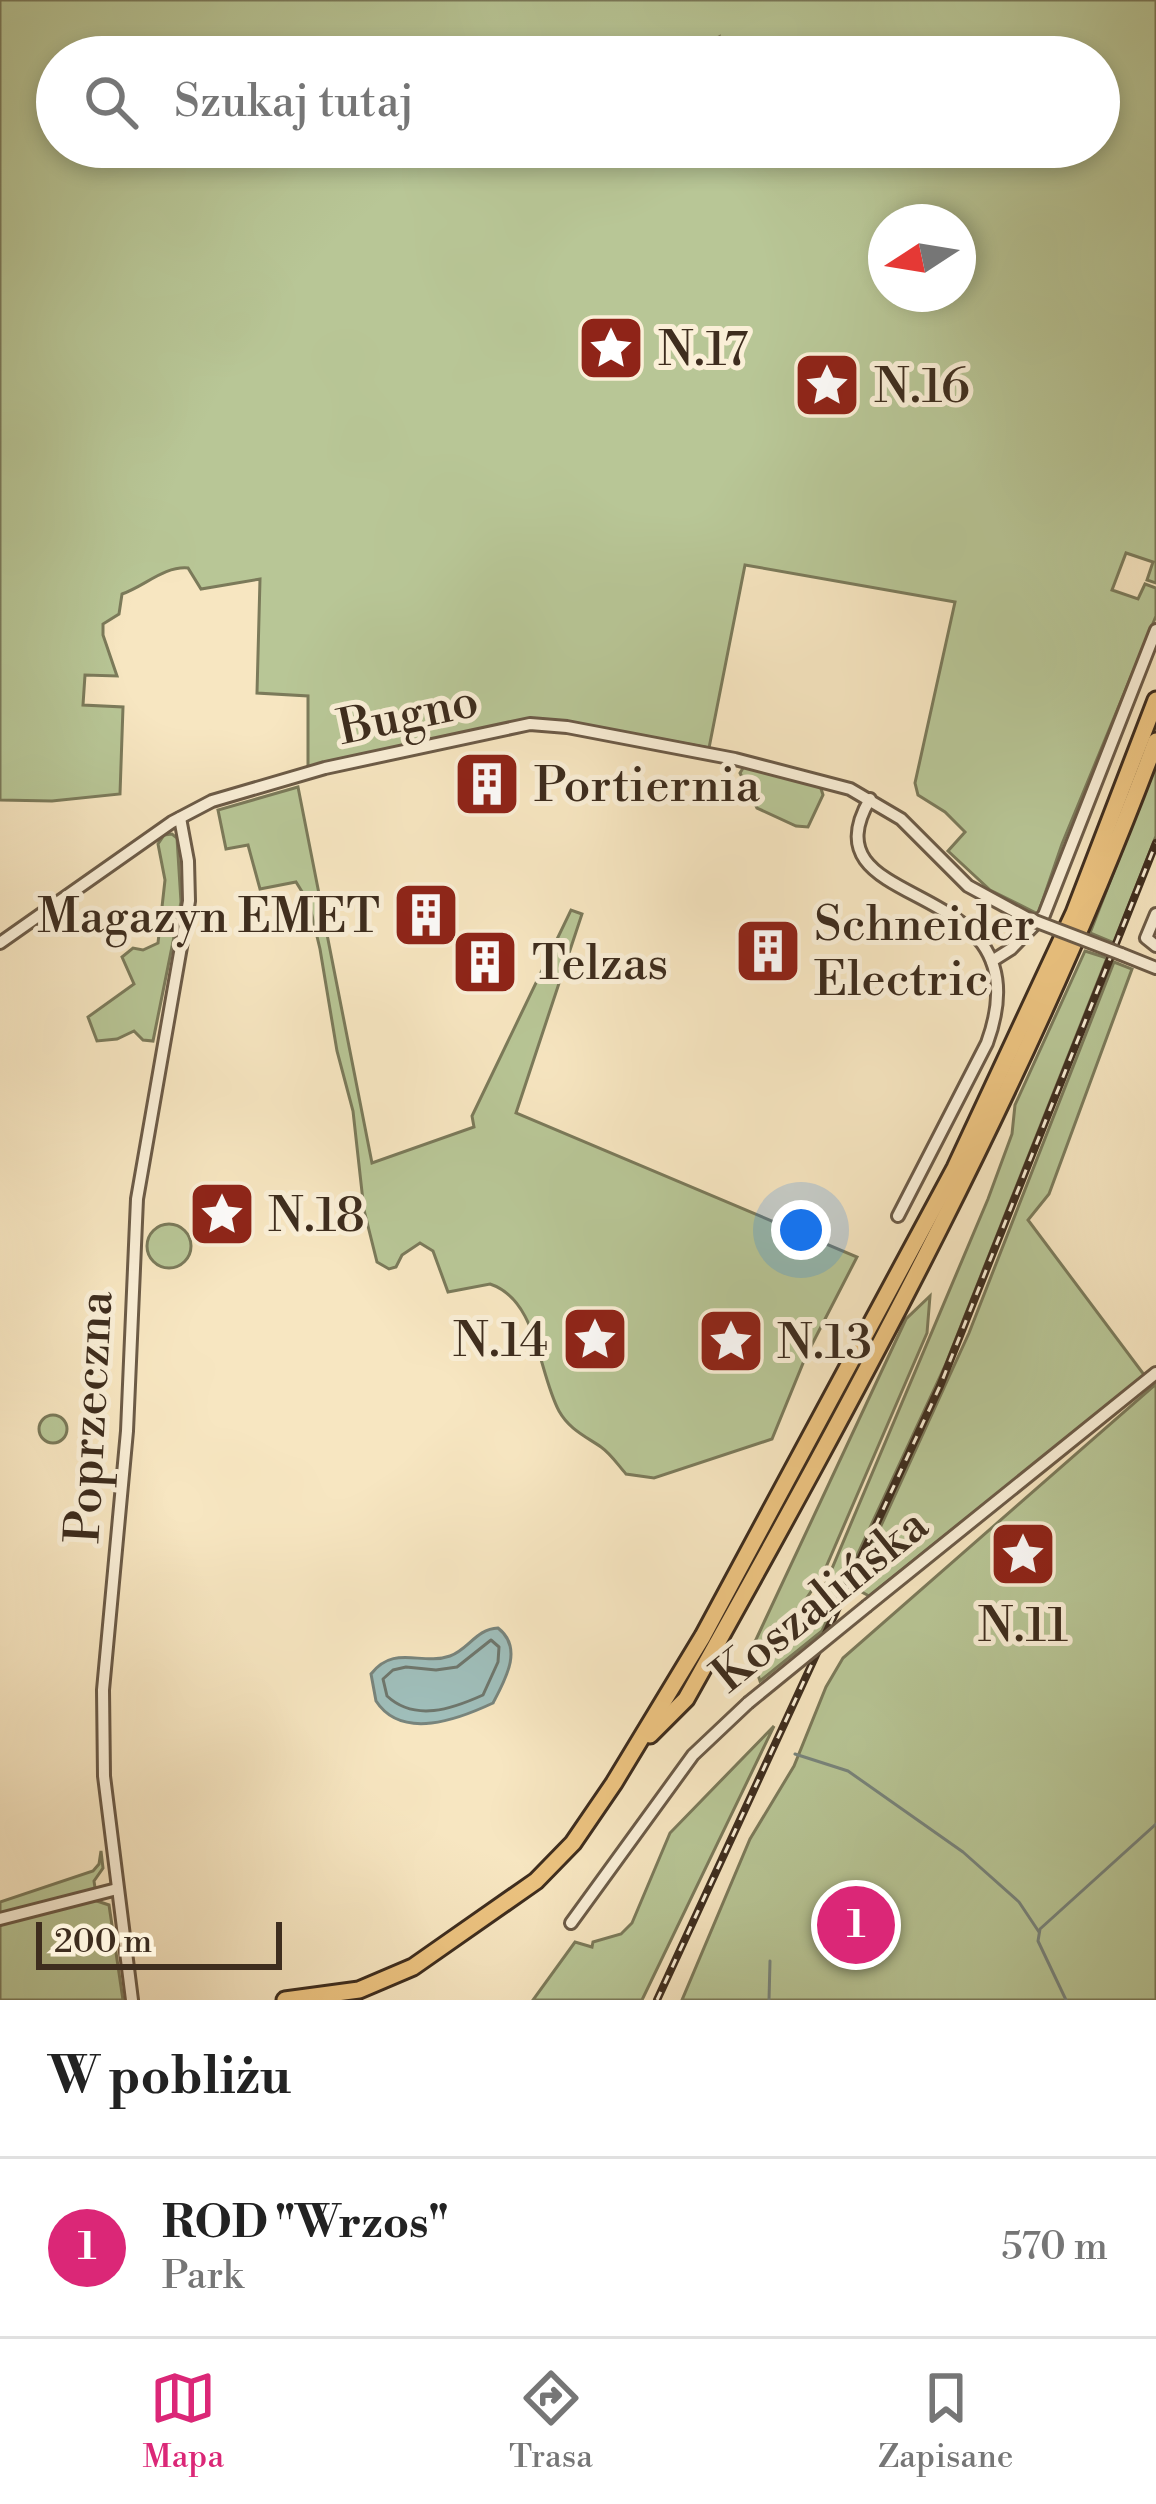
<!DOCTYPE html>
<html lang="pl">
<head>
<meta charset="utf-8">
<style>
  body { margin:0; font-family:"Libre Bodoni",serif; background:#f2f2f2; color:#222 }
  .compass { position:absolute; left:868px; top:204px; width:108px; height:108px; border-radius:50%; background:#fff; box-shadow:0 6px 18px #0003; rotate:258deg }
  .scale { position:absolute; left:36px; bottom:30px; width:246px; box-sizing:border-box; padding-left:12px; border:6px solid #3e2d1e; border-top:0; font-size:33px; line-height:42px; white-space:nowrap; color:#3e2d1e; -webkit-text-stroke:9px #faefd7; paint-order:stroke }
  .you { position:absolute; left:801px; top:1230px; width:42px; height:42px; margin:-30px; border:9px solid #fff; border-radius:50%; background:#1a73e8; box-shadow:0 0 0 18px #1a73e833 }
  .badge { display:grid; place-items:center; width:78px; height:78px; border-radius:50%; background:#db2777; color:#fff; font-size:39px; font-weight:700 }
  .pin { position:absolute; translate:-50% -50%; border:6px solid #fff; box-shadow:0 3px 12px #0006 }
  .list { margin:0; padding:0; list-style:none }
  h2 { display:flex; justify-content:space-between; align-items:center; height:156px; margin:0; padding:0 48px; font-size:51px }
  h2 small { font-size:39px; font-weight:400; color:#767676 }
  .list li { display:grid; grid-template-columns:78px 1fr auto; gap:36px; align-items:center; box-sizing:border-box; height:180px; padding:0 48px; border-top:3px solid #e0e0e0 }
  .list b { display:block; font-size:45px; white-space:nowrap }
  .list p { margin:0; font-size:39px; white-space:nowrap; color:#767676 }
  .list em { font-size:39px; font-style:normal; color:#767676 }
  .icon { flex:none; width:66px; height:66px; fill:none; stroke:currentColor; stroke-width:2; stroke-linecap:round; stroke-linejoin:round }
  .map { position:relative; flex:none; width:1156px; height:2000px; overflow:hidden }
  .search { position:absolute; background:#fff; box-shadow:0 6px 18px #0003; left:36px; right:36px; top:36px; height:132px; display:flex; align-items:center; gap:30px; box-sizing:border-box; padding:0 42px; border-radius:66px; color:#767676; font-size:45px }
  .sheet { height:336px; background:#fff }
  nav { display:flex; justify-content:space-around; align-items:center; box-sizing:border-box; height:168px; border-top:3px solid #e0e0e0; background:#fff; font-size:33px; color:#767676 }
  nav a { display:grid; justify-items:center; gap:6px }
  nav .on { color:#db2777 }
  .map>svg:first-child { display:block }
</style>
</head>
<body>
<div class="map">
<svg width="1156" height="2000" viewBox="0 0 1156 2000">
  <rect width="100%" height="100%" fill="#f7e6c1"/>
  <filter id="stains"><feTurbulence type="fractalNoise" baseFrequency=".00167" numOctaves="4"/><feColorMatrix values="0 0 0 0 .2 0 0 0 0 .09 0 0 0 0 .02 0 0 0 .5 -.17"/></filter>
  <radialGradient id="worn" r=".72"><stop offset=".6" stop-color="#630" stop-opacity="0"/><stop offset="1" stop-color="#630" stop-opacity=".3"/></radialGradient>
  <!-- green -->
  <g fill="#b8c696" stroke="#7b7a5a" stroke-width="3" fill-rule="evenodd">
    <path d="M0,0H1156V583L1147,580L1153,562L1126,553L1112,590L1138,599L1145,584L1156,588V616L1062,844L1038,914L990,890L948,851L965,832L945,812L918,795L915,783L955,602L745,565L709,748L568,722L529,719L308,767V696L257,693L260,579L201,589L188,568C164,566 145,586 122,594L119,614L103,624V635L117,676L85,675L83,705L123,707L120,794L52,801L0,800ZM719,37L717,57H1099V147H686L679,163L670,158L674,147H57V57H704L710,42ZM886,222H958V294H886Z"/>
    <polygon points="1156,763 1156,836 1114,943 1090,933"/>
    <polygon points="745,765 819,782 823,795 808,827 796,826 757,808 740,773"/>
    <path d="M298,787L372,1163L474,1127L472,1116L571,910L582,914L516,1113L857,1257L806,1356L772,1439L654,1478L626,1474C618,1465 611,1454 601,1447C585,1436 569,1429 559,1411C538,1372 538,1300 490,1284L448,1292L433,1251L420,1243L402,1255L396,1267L389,1269L377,1262L364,1210L353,1111L337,1051L320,949L309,903L296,882L260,889L248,845L226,849L218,810Z"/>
    <polygon points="164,835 172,834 177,838 181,902 153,1041 143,1040 134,1031 117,1039 97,1041 88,1017 134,984 122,957 133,948 143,950 158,943 165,880 158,844"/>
    <polygon points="1085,951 1107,958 945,1366 822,1631 760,1681 756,1669 813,1605 825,1585 988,1199 1012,1134 1015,1105"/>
    <polygon points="1114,962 1132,969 1049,1194 1028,1220 1145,1376 869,1596 853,1587 969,1333"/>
    <path d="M220,1188C233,1193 233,1208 231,1220L221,1227L209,1213L212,1197Z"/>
    <circle cx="169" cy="1246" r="22"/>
    <polygon points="930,1296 927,1333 823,1574 795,1615 757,1652 752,1648 906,1319"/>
    <polygon points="1156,1384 1156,2000 682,2000 750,1839 794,1766 826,1687 843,1658"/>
    <circle cx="53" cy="1429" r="14"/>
    <polygon points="774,1726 642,2000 533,2000 575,1942 592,1947 593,1942 621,1934 632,1923 670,1833"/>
    <polygon points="101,1851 103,1868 94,1881 97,1901 109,1905 123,2000 0,2000 0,1902 93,1871 99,1864"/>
  </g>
  <!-- water -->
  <path fill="#9fbeba" stroke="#78847c" stroke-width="3" d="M498,1628C524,1648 505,1680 493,1703C459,1719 402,1741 376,1701L371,1674C394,1644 421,1666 450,1656C469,1649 476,1629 498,1628Z"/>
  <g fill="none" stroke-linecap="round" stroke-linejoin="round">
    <!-- shore -->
    <path stroke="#6e766c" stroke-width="3" d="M491,1640L499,1647L498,1662L483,1695C452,1709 415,1722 387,1696L383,1679L393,1670L406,1667L436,1670L457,1667Z"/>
    <!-- stream -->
    <g stroke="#78847c" stroke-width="3">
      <polyline points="795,1754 848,1771 963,1852 1019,1902 1039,1932"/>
      <polyline points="769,2000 770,1961"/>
      <polyline points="1066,2000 1038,1941 1040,1929 1156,1824"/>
    </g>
    <defs>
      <g id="minor">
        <path d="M870,799C800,918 1050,870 987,1043L898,1216"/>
        <polyline points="1156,914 1146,938 1156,946"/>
        <polyline points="0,943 172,822 212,801 325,768 530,724 567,727 735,759 850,789 901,819 968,886 1027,918"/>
        <polyline points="1121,954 1156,968"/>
        <polyline points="992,961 1011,949 1044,915 1156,630"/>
        <polyline points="867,1606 1156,1373"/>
        <polyline points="0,1919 117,1889"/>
        <polyline points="571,1923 693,1755 748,1703"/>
        <polyline points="132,2000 104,1776 103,1690 127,1431 137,1199 189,901 188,861 180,818"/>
      </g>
      <g id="highway">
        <path d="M650,1735L686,1699C860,1388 1031,1075 1156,741"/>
        <polyline points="285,2000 359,1990 413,1967 536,1881 573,1843 614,1783 703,1636 955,1168 1074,913 1156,700"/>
      </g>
    </defs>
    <!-- minor casing -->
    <use href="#minor" stroke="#6c5b47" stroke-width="16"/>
    <!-- highway casing -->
    <use href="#highway" stroke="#3e2d1e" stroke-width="21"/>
    <!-- minor -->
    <use href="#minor" stroke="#faefd7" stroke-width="10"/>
    <!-- highway -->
    <use href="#highway" stroke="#ecc380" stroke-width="15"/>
    <defs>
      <polyline id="rail" points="657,2000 940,1386 1156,843"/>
    </defs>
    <!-- rail casing -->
    <use href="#rail" stroke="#3e2d1e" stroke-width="8"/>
    <!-- rail -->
    <use href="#rail" stroke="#faefd7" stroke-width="3" stroke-dasharray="9" stroke-linecap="butt"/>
    <defs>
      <g id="minor-bridge">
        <polyline points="1027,918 1121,954"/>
        <polyline points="748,1703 867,1606"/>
      </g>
    </defs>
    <!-- minor-bridge casing -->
    <use href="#minor-bridge" stroke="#6c5b47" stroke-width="16" stroke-linecap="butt"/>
    <!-- minor-bridge -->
    <use href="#minor-bridge" stroke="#faefd7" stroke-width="10"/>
  </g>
  <!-- icons -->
  <defs>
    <symbol id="sight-square" viewBox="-11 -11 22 22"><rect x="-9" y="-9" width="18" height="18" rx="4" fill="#8f2418" stroke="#faefd7"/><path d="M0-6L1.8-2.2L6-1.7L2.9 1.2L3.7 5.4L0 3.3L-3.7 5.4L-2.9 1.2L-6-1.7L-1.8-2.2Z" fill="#fff"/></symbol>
    <symbol id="building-square" viewBox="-11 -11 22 22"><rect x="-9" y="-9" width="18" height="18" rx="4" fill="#8f2418" stroke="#faefd7"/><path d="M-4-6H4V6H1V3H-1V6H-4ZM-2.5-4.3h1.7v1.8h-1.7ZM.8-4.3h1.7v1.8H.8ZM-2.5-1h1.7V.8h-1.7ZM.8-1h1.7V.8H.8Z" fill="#fff"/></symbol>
  </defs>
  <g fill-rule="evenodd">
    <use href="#sight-square" x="573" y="310" width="76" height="76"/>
    <use href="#sight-square" x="789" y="347" width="76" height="76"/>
    <use href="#building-square" x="449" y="746" width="76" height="76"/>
    <use href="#building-square" x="388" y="877" width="76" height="76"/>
    <use href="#building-square" x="730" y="913" width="76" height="76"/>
    <use href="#building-square" x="447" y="924" width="76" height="76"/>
    <use href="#sight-square" x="184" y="1176" width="76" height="76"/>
    <use href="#sight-square" x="557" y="1301" width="76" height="76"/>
    <use href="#sight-square" x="693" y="1303" width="76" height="76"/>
    <use href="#sight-square" x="985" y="1516" width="76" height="76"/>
  </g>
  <g text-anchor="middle" stroke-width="10" stroke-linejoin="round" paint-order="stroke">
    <!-- poi labels -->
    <g font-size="48" fill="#3e2d1e" stroke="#faefd7" text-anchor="start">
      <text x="658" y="365">N.17</text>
      <text x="874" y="402">N.16</text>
      <text x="534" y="801">Portiernia</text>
      <text x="380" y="932" text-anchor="end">Magazyn EMET</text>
      <text x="814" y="940">Schneider<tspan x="814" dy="55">Electric</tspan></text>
      <text x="532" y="979">Telzas</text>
      <text x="268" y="1231">N.18</text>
      <text x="548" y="1356" text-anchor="end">N.14</text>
      <text x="777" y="1358">N.13</text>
      <text x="1023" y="1641" text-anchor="middle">N.11</text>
    </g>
    <!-- street labels -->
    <g font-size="48" fill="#3e2d1e" stroke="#faefd7">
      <text transform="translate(408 713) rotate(-12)" y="17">Bugno</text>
      <text transform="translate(88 1417) rotate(-87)" y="17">Poprzeczna</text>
      <text transform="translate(819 1599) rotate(-39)" y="17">Koszalińska</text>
    </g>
  </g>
  <rect width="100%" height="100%" filter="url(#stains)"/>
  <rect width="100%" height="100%" fill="url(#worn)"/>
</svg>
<svg class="compass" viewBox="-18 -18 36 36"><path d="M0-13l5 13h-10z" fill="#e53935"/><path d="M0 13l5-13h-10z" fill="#767676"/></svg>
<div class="scale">200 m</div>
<div class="you"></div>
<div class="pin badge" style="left:856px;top:1925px">1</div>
<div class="search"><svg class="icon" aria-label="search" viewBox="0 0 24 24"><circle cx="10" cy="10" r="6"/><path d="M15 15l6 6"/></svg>Szukaj tutaj</div>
</div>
<section class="sheet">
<h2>W pobliżu<small></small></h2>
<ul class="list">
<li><span class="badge">1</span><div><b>ROD &quot;Wrzos&quot;</b><p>Park</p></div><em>570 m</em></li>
</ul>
</section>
<nav>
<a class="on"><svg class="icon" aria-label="map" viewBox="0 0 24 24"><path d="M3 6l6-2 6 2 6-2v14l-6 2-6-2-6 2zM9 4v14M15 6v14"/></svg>Mapa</a>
<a><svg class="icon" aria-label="directions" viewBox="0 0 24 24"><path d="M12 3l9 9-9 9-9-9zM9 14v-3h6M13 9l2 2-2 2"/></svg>Trasa</a>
<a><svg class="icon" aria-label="saved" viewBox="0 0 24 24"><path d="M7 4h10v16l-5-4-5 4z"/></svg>Zapisane</a>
</nav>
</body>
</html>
